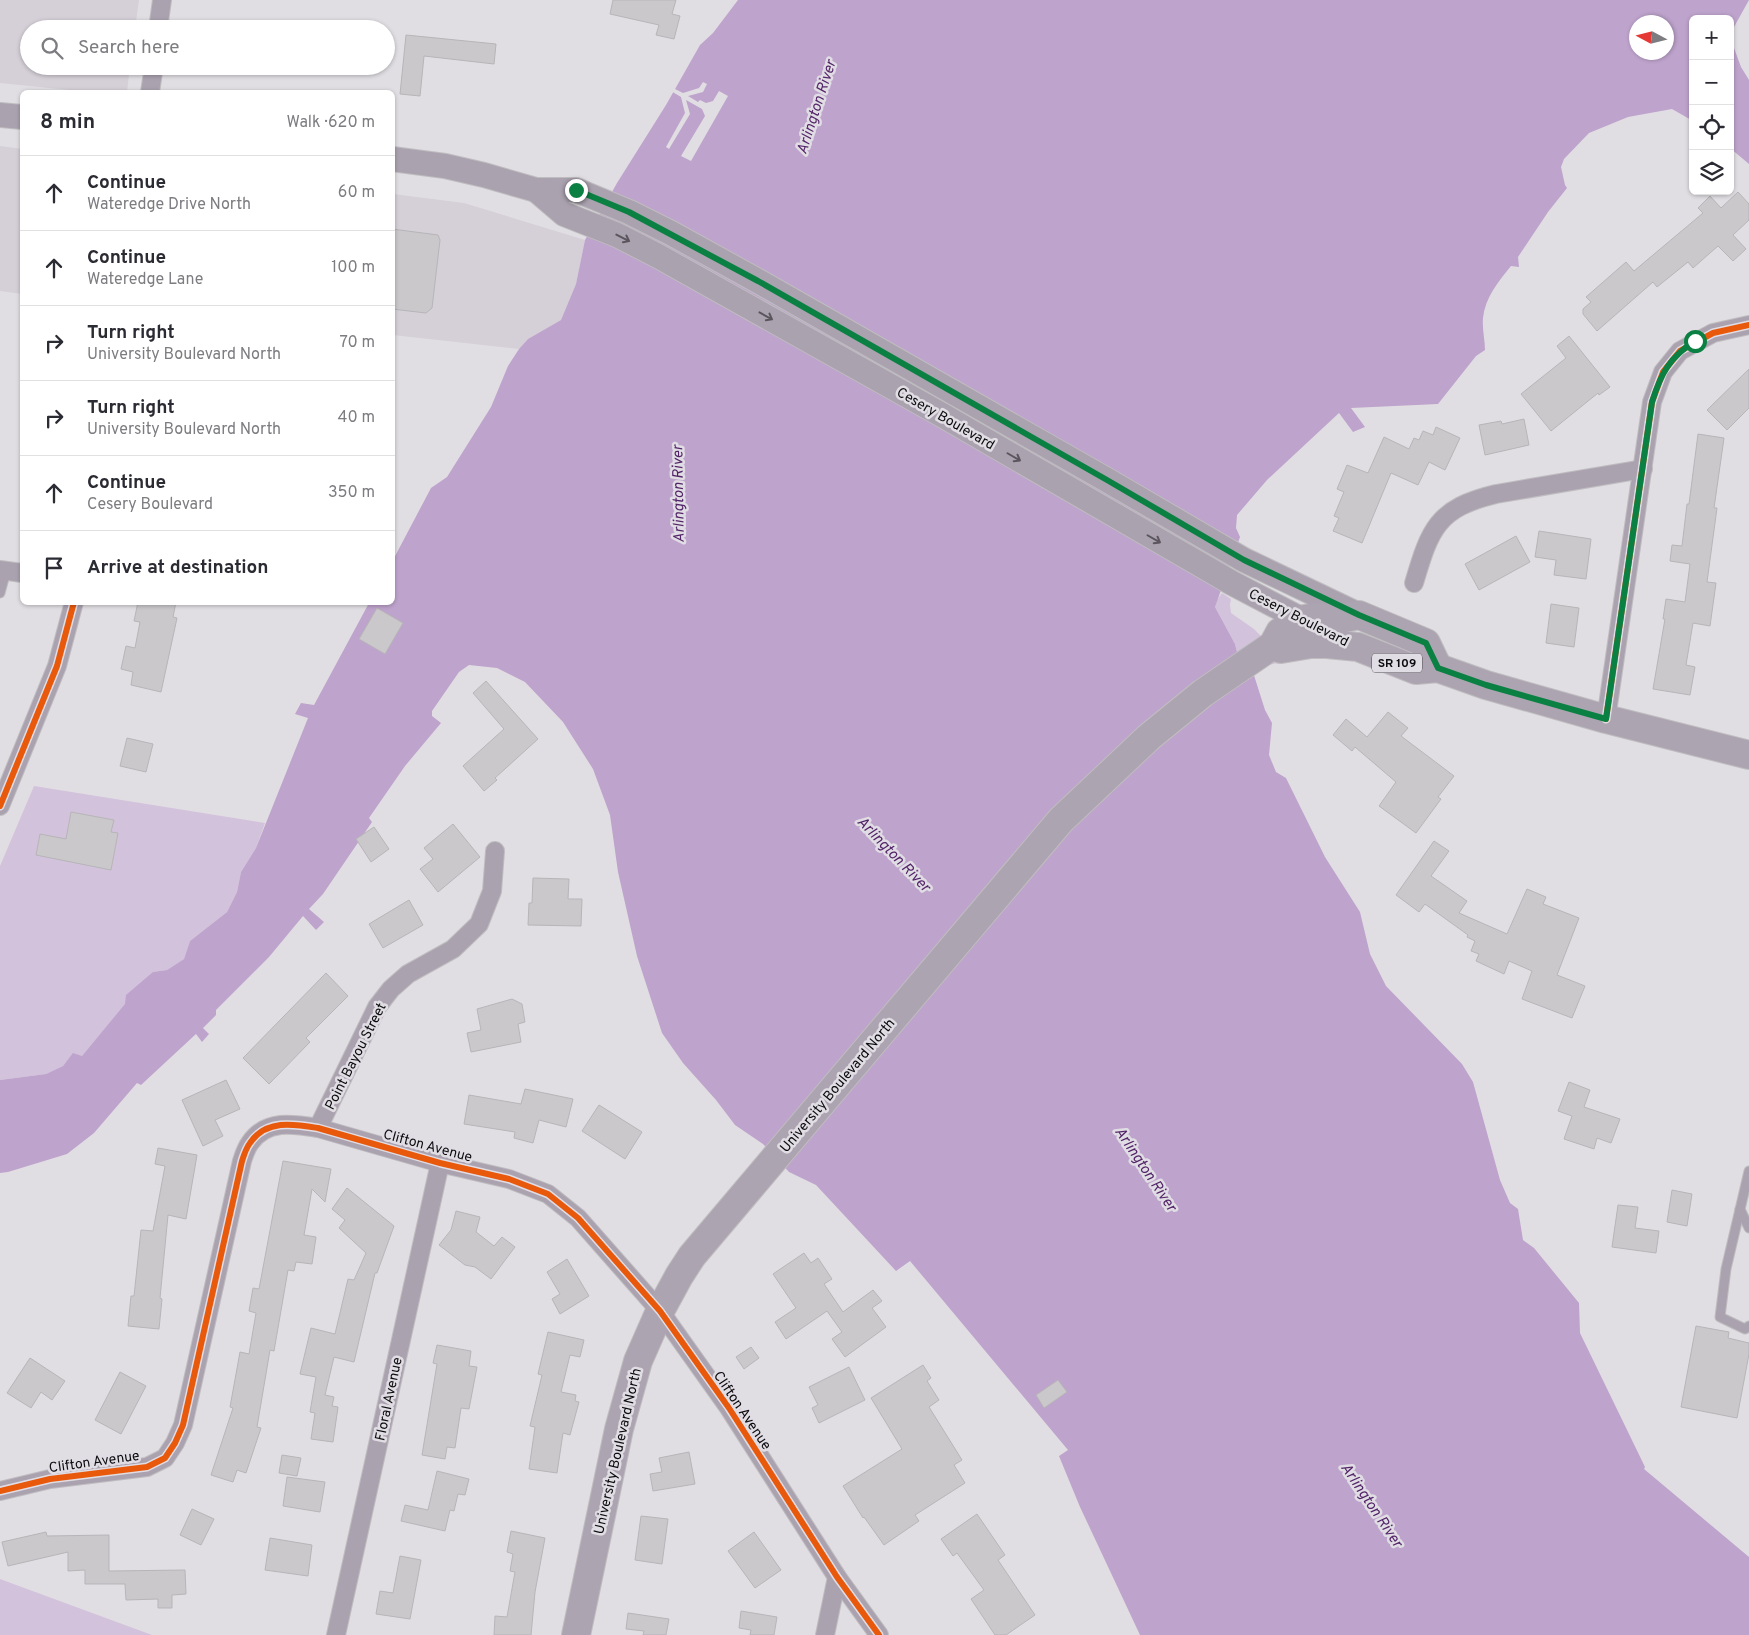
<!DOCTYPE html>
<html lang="en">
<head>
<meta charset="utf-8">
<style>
  body { margin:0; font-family:Overpass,sans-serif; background:#f7f7f7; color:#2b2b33 }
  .controls { position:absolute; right:15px; top:15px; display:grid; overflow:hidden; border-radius:8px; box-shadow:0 1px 4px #0004 }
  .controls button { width:45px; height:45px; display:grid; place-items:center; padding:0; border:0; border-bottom:1px solid #e1e1e2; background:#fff; color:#2b2b33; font:25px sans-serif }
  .compass { position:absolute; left:1629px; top:15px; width:45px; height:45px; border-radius:50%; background:#fff; box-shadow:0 1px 4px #0004; rotate:277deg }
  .stop { position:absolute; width:15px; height:15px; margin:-11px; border:4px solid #0b8043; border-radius:50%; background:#fff }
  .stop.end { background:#0b8043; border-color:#fff; box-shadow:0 1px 5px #0008 }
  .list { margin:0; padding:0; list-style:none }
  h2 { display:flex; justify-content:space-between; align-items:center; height:65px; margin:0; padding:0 20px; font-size:21px }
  h2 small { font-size:16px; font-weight:400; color:#7c7c81 }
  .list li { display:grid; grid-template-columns:32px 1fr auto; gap:15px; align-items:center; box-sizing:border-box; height:75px; padding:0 20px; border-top:1px solid #e1e1e2 }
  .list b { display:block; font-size:19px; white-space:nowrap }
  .list p { margin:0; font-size:16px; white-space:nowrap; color:#7c7c81 }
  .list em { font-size:16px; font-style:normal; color:#7c7c81 }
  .icon { flex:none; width:28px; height:28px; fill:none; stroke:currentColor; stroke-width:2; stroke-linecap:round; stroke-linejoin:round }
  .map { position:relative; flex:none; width:1749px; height:1635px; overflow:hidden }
  .search { position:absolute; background:#fff; box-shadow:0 1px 4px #0004; left:20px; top:20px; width:375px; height:55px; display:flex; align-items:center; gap:12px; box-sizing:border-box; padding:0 18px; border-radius:28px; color:#7c7c81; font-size:19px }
  .panel { position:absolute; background:#fff; box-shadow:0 1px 4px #0004; left:20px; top:90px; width:375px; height:515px; border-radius:8px }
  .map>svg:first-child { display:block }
</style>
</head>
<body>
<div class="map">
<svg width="1749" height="1635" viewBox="0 0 1749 1635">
  <rect width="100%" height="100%" fill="#e1dee3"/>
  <!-- built -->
  <g fill="#d5cfd8">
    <polygon points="0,0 139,0 135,29 29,29 29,66 130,66 127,92 89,92 0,83"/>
    <polygon points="0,146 22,149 22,294 0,291"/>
    <polygon points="393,194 464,203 585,240 576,284 561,320 528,339 519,349 393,335"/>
  </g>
  <!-- green -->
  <g fill="#d3c2dc">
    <polygon points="1222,593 1231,599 1230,605 1231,613 1254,629 1285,661 1252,669 1237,652 1235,644 1215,607 1217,600"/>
    <polygon points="34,786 265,823 256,848 241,872 237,892 227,912 190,941 184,959 167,970 153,972 82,1056 73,1054 63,1066 46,1074 0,1080 0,866"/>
    <polygon points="0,1579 152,1635 0,1635"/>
  </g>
  <!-- water -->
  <path fill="#bea3cc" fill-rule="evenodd" d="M738,0H1749L1734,27V48L1741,67L1749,80V164L1730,148V19H1693V121L1672,109L1628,117L1589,133L1564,159L1561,167L1565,185L1567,188L1548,212L1518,257L1519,267L1511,266C1498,282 1485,298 1483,318C1482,329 1485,340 1485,350L1476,356L1438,404L1351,408L1365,427L1353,432L1339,413L1267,480L1237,515L1236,528L1240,537L1215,607L1235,644L1237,652L1252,669L1265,710L1272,723L1269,755L1276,772L1286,778L1325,857L1360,912L1370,954L1386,986L1462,1064L1473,1082L1500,1180L1510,1203L1518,1209L1523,1240L1534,1248L1579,1303L1580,1333L1645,1467L1644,1469L1749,1557V1635H1140L1080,1507L1059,1456L1068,1450L910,1261L896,1271L816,1185L789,1172L763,1144L735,1125L716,1100L683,1063L662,1033L637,956L618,872L610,815L593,769L563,722L525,682L497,668L469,665L459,672L432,711V716L441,723L405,766L369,818L372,822L323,894L309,909L324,922L316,930L303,916L269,957L216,1010V1015L203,1028L209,1034L202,1042L196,1034L141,1085L137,1083L94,1133L67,1154L8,1172L0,1173V1080L46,1074L63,1066L73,1053L82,1056L125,1004L126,995L153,972L167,970L184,959L190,941L227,912L237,892L241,872L256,848L308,718L295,714L301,703L314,705L369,603L392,602L393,560L431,488L447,477L491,407L508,366L519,349L528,339L561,320L576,284L585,240L617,183L666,105L700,45L713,33ZM1636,22H1666V52H1636Z"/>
  <!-- pier -->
  <polygon fill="#e1dee3" points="703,82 707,84 703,92 688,96 698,102 700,100 706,103 713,101 719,91 728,96 691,161 681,156 705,116 702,109 686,100 690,114 669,149 666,147 685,113 681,97 671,91 673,88 683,93 699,88"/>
  <!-- building -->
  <g fill="#cac8cb" stroke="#b7b5b8">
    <polygon points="613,0 676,0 672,14 680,16 674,39 656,35 659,25 610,14"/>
    <polygon points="406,35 496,44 494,64 424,56 420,96 400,94"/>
    <polygon points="1738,192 1749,204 1749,220 1733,235 1746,249 1733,261 1718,246 1693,268 1688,262 1657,287 1653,282 1597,331 1583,314 1583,309 1591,302 1586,297 1626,262 1634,271 1703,213 1698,208 1710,196 1721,208"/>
    <polygon points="392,229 438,235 440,240 432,308 426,313 392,309"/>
    <polygon points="1569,336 1610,387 1599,395 1598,393 1551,431 1521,394 1566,358 1557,346"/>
    <polygon points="1749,369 1749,408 1727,430 1707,410"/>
    <polygon points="1524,419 1529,445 1485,455 1479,425 1501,421 1502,424"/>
    <polygon points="1436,427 1460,438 1445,470 1429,462 1418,485 1391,473 1362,543 1333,531 1339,518 1334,516 1344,492 1337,489 1347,465 1368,473 1384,437 1409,449 1414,438 1419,440 1423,431 1433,435"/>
    <polygon points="1698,434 1724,438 1714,508 1717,508 1707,582 1716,583 1710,626 1693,623 1686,665 1695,667 1690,695 1653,689 1665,619 1663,619 1666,599 1685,602 1690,564 1670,561 1672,545 1682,546 1687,504 1689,504"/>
    <polygon points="1539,531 1591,539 1586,579 1554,575 1556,560 1535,557"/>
    <polygon points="1516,536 1530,562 1479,590 1465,564"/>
    <polygon points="138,602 176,602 173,617 177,618 161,692 131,685 133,672 121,669 126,646 135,648 140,622 134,621"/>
    <polygon points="1551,604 1579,608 1574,647 1546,643"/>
    <polygon points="377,608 403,623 385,654 359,639"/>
    <polygon points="486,681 538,739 495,778 497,780 484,791 463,766 504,729 473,693"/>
    <polygon points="1388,712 1408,728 1401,736 1454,776 1438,797 1441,799 1416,833 1379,806 1396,782 1355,747 1352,751 1333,735 1346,719 1367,737"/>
    <polygon points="127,738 153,744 146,772 120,766"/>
    <polygon points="71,812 114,820 111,832 118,833 111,870 36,855 40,834 66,839"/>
    <polygon points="453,824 480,857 438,892 420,869 433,859 424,848"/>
    <polygon points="374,827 389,849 371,862 356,839"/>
    <polygon points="1434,841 1449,851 1431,876 1467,901 1459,913 1507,934 1527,889 1546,897 1543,904 1579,918 1557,975 1585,986 1572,1018 1522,999 1532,971 1509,961 1504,974 1476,961 1479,954 1471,951 1475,941 1467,937 1468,935 1425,904 1419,912 1396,895"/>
    <polygon points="533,878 569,879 568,899 582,899 581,926 528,925 529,903 532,903"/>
    <polygon points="409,900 423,925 383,948 369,924"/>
    <polygon points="326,973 348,996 306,1038 310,1042 269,1084 243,1058"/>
    <polygon points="512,999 522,1004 525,1022 518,1024 521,1042 471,1052 467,1033 481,1030 477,1009"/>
    <polygon points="226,1080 240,1109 215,1120 223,1136 203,1146 182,1100"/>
    <polygon points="1569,1082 1590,1090 1584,1107 1620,1119 1611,1143 1597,1138 1594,1149 1564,1139 1572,1116 1558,1111"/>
    <polygon points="525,1089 573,1099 566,1127 539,1120 533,1143 514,1138 515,1132 464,1124 469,1095 521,1104"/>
    <polygon points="599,1105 642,1132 625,1159 582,1131"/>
    <polygon points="158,1148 197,1155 186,1219 168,1215 160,1298 162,1299 159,1329 128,1326 131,1296 134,1296 141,1230 153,1231 165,1166 155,1164"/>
    <polygon points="283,1161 331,1169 325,1202 312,1189 304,1235 316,1237 312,1264 296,1262 294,1271 288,1270 274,1351 270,1350 257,1427 261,1428 246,1473 237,1470 233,1482 211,1475 233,1408 230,1407 240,1352 249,1354 256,1313 249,1311 253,1288 259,1289"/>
    <polygon points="347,1188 394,1226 377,1273 375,1273 354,1362 334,1357 325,1395 334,1397 332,1406 338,1407 333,1442 311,1439 315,1413 310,1412 316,1377 300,1374 311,1328 335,1334 348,1279 354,1280 366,1253 339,1228 345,1220 332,1209"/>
    <polygon points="1672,1190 1692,1194 1687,1226 1667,1222"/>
    <polygon points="1618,1205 1638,1207 1635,1228 1659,1231 1656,1253 1612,1247"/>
    <polygon points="456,1211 480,1217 476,1232 494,1246 502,1237 515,1247 491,1279 475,1267 465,1265 439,1245 451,1230"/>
    <polygon points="804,1253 811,1263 818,1258 832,1279 824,1284 843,1312 873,1290 882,1301 872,1308 886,1327 845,1357 832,1339 842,1332 827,1311 786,1339 775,1322 796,1308 773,1274"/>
    <polygon points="567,1259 589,1296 560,1314 552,1299 560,1294 547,1272"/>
    <polygon points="1696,1326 1729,1332 1728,1338 1749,1343 1749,1354 1737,1418 1681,1407"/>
    <polygon points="548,1332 584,1340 580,1357 570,1355 561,1392 576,1395 575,1401 579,1402 570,1435 563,1433 557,1473 529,1469 535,1427 530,1426 542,1375 538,1374"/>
    <polygon points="437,1345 471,1351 469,1366 477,1367 469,1409 461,1408 455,1448 447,1447 445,1459 422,1455 437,1364 433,1363"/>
    <polygon points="751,1347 759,1358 744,1369 736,1357"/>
    <polygon points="30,1358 65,1381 52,1400 41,1392 31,1408 7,1393"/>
    <polygon points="923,1365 931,1378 927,1381 939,1400 929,1407 962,1460 954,1465 965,1483 915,1515 919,1521 884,1545 864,1517 863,1518 843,1486 902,1449 871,1398"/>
    <polygon points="849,1367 865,1400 819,1423 812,1408 818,1405 809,1387"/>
    <polygon points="120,1372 146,1386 121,1434 95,1420"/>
    <polygon points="1058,1380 1067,1392 1044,1408 1036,1395"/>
    <polygon points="689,1452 695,1484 653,1491 650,1474 662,1472 659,1458"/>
    <polygon points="282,1455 301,1458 297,1476 279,1473"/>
    <polygon points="437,1471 469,1479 465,1495 458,1494 454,1511 450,1510 445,1531 401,1521 405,1505 428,1510"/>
    <polygon points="287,1477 325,1482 320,1512 283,1506"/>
    <polygon points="192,1509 214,1519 201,1545 180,1535"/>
    <polygon points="977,1514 1005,1555 998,1560 1035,1615 1006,1635 995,1635 971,1599 984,1590 957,1553 953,1556 941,1539"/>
    <polygon points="641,1516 668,1519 662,1564 635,1560"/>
    <polygon points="511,1531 545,1538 535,1592 531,1635 494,1635 495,1616 507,1617 515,1572 510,1571 513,1554 507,1552"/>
    <polygon points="46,1532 47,1536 109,1535 109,1571 185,1570 186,1594 172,1595 172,1608 158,1608 158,1599 126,1600 125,1584 85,1584 85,1570 68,1571 68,1552 8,1566 2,1542"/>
    <polygon points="754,1532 781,1570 755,1588 728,1551"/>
    <polygon points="270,1538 312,1545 308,1576 265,1570"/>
    <polygon points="400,1556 421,1560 410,1619 376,1614 380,1591 393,1593"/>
    <polygon points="741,1611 777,1617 774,1635 750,1635 751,1630 739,1628"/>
    <polygon points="628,1613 669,1619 666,1635 643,1635 644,1631 626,1629"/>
  </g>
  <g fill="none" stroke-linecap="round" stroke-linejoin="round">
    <defs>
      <g id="lane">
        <polyline points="0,593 6,571"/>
        <polyline points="1749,1171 1726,1269 1720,1317 1745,1329 1749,1326"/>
        <polyline points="1740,1209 1749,1228"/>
      </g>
      <g id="street">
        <polyline points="158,29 162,0"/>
        <polyline points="150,92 154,66"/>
        <polyline points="0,570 22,573"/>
        <path d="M1414,583C1430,529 1437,508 1496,494L1643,469"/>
        <polyline points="1606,719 1652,402 1663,372 1680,351 1713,333 1749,325"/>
        <polyline points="0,806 57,666 74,602"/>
        <polyline points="318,1128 377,1007 391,989 408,974 453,949 479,924 492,891 495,851"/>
        <path d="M0,1491L50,1479L147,1467L165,1458L175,1443L183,1425L242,1161C244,1155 246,1148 250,1143C266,1119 294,1124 318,1128L440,1163L509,1179L548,1194L578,1218L660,1311L729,1408L837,1577L879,1635"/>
        <polyline points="336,1635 440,1163"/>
        <polyline points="825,1635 837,1577"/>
      </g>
      <g id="secondary">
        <polyline points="0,115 22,117"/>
        <polyline points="392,159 445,166 484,175 536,190 576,190 629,212 671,233 758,281 1107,480 1244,560 1359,615"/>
        <polyline points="536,190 564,214 617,235 658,256 942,415 1232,583 1314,626"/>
      </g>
      <g id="primary">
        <polyline points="1273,645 1281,649 1311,644 1327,644 1358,647 1416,670 1438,668 1486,685 1606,719 1749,755"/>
        <polyline points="576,1635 619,1429 638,1361 660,1311 679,1276 692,1256 1061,820 1149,737 1203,693 1273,645 1280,632 1300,620 1315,617 1340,619 1359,615 1426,643 1438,668"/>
      </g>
    </defs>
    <!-- lane casing -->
    <use href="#lane" stroke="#bfbdc0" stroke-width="11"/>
    <!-- street casing -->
    <use href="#street" stroke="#bfbdc0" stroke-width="20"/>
    <!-- secondary casing -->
    <use href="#secondary" stroke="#bfbdc0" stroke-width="26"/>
    <!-- primary casing -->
    <use href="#primary" stroke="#bfbdc0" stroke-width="30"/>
    <!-- lane -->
    <use href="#lane" stroke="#aba2b0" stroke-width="9"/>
    <!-- street -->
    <use href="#street" stroke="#aba2b0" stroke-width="18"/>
    <!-- secondary -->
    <use href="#secondary" stroke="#aaa2af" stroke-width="24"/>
    <!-- primary -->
    <use href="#primary" stroke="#ada4b1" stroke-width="28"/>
    <defs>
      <g id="cycleway">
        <polyline points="1606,719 1652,402 1663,372 1680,351 1713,333 1749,325"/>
        <polyline points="0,806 57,666 74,602"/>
        <path d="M0,1491L50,1479L147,1467L165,1458L175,1443L183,1425L242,1161C244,1155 246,1148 250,1143C266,1119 294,1124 318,1128L440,1163L509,1179L548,1194L578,1218L660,1311L729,1408L837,1577L879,1635"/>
      </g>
    </defs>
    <!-- cycleway casing -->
    <use href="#cycleway" stroke="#e1dde4" stroke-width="9"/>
    <!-- cycleway -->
    <use href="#cycleway" stroke="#e8590c" stroke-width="6"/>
  </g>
  <!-- one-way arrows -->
  <defs><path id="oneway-shaft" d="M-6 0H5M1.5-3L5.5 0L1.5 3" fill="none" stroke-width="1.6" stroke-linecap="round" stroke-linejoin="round" transform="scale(1.25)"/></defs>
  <g stroke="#5b565e">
    <use href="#oneway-shaft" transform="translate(623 238) rotate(27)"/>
    <use href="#oneway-shaft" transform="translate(766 316) rotate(29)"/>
    <use href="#oneway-shaft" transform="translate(1014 457) rotate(30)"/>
    <use href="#oneway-shaft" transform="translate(1154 539) rotate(30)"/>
  </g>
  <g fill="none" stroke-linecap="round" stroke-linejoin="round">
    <!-- route -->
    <path stroke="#0b8043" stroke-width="6" d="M576,190L629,212L758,281L1107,480L1244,560L1359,615L1426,643L1438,668L1486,685L1606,719L1652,402C1661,373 1670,357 1695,341"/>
  </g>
  <g text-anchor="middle" stroke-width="5" stroke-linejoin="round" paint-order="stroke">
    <!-- shield labels -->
    <rect fill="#e1dde4" stroke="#4c4a4e" stroke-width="1" x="1372" y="653.5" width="50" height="19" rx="4"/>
    <g font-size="12" font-weight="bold" fill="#0c0b0d">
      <text x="1397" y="667">SR 109</text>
    </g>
    <!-- street labels -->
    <g font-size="14" fill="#0c0b0d" stroke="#e1dde4">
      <text transform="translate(946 418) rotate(30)" y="5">Cesery Boulevard</text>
      <text transform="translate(1299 617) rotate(27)" y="5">Cesery Boulevard</text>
      <text transform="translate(355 1056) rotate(-63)" y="5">Point Bayou Street</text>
      <text transform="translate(837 1085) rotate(-50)" y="5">University Boulevard North</text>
      <text transform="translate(428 1145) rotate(15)" y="5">Clifton Avenue</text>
      <text transform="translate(388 1399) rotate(-78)" y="5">Floral Avenue</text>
      <text transform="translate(743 1410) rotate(56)" y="5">Clifton Avenue</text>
      <text transform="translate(617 1451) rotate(-77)" y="5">University Boulevard North</text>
      <text transform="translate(94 1461) rotate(-8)" y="5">Clifton Avenue</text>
    </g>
    <!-- water labels -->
    <g font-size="15" font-style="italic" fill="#532468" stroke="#e1dde4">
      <text transform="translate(816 107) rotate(-72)" y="5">Arlington River</text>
      <text transform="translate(678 494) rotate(-91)" y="5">Arlington River</text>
      <text transform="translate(894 854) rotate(46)" y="5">Arlington River</text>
      <text transform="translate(1146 1169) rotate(56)" y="5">Arlington River</text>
      <text transform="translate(1372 1505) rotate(56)" y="5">Arlington River</text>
    </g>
  </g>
</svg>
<div class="controls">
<button>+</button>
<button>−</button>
<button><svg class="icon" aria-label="locate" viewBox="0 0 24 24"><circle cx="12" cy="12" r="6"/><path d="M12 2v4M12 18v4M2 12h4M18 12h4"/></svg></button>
<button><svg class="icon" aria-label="layers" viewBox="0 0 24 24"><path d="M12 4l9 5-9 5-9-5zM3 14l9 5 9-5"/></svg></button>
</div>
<svg class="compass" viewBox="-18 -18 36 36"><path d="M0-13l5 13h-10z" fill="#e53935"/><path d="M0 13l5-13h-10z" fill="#7c7c81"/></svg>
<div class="stop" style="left:1695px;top:341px"></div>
<div class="stop end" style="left:576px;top:190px"></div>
<div class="search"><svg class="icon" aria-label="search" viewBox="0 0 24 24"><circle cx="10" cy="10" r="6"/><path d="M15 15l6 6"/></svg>Search here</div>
<section class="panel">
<h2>8 min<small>Walk · 620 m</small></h2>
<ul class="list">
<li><svg class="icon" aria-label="ahead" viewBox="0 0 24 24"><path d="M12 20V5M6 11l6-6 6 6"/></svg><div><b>Continue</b><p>Wateredge Drive North</p></div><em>60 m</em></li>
<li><svg class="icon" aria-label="ahead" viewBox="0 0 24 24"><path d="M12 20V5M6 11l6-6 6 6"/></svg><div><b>Continue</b><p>Wateredge Lane</p></div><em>100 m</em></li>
<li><svg class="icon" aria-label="right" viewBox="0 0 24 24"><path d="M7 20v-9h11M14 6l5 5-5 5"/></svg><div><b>Turn right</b><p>University Boulevard North</p></div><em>70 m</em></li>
<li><svg class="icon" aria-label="right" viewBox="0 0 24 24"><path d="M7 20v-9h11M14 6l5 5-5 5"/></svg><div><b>Turn right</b><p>University Boulevard North</p></div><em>40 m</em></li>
<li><svg class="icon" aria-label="ahead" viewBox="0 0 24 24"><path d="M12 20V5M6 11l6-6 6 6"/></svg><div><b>Continue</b><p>Cesery Boulevard</p></div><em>350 m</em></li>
<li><svg class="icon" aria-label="arrive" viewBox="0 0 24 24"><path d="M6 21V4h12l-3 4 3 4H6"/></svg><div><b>Arrive at destination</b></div></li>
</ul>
</section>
</div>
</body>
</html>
